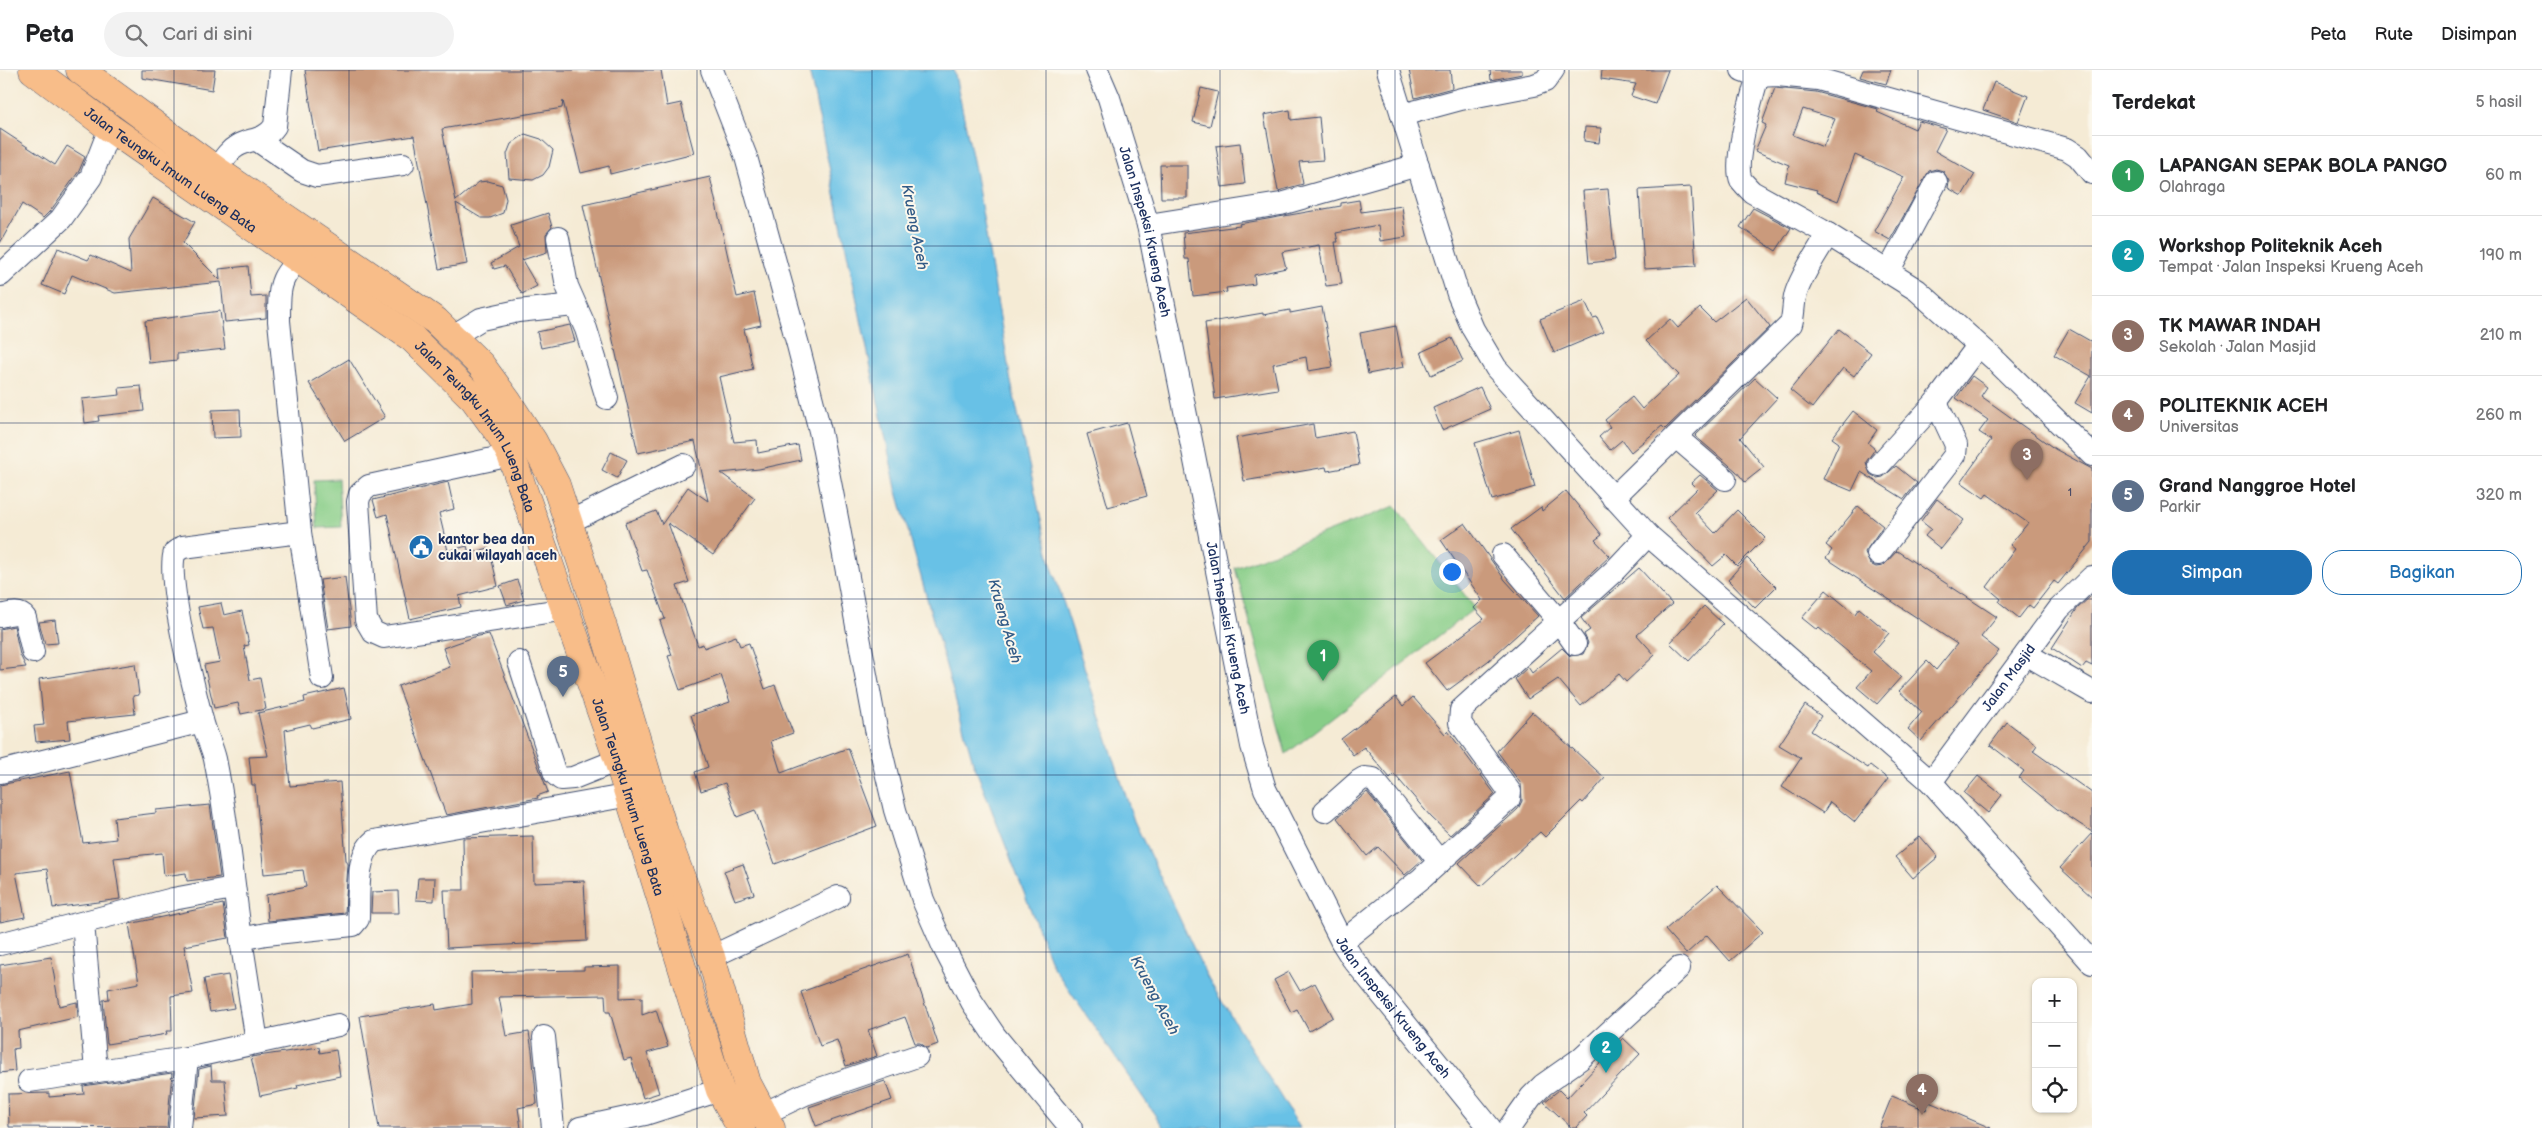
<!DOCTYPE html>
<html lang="id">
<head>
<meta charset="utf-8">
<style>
  body { margin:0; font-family:"Balsamiq Sans",sans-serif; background:#f2f2f2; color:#202124 }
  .controls { position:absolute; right:15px; bottom:15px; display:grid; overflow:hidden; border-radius:10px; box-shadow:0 1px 4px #0004 }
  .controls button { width:45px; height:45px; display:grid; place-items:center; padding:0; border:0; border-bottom:1px solid #e0e0e0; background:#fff; color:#202124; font:25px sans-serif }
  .you { position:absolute; left:1451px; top:501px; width:18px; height:18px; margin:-12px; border:4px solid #fff; border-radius:50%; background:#1a73e8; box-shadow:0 0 0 8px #1a73e833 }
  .badge { display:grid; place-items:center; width:32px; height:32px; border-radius:50%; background:#1f6fb2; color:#fff; font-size:16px; font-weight:700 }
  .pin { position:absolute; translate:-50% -41px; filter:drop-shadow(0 1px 2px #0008) }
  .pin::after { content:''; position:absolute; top:26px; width:18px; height:15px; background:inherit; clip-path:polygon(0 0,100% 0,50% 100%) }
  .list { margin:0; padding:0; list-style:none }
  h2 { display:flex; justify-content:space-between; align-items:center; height:65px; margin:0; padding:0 20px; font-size:21px }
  h2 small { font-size:16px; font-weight:400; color:#757577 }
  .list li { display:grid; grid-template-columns:32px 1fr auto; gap:15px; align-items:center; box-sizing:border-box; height:80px; padding:0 20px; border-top:1px solid #e0e0e0 }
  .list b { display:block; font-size:19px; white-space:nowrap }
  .list p { margin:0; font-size:16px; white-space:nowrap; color:#757577 }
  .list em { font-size:16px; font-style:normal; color:#757577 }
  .actions { display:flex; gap:10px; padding:15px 20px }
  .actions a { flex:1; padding:11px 0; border:1px solid #1f6fb2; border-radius:20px; text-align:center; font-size:18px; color:#1f6fb2 }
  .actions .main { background:#1f6fb2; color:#fff }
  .icon { flex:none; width:28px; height:28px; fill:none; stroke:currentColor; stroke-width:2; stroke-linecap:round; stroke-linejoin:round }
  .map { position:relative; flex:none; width:2092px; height:1058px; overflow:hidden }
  header { display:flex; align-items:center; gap:30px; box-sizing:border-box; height:70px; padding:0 25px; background:#fff; border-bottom:1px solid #e0e0e0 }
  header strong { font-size:24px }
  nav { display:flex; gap:28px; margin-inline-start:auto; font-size:18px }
  .search { width:350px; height:45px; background:#f2f2f2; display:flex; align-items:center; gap:12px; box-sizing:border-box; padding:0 18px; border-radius:28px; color:#757577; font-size:19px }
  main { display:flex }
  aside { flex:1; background:#fff }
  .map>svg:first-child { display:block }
</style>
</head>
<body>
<header>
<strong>Peta</strong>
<div class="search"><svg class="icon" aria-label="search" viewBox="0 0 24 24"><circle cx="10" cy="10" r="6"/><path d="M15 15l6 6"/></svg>Cari di sini</div>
<nav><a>Peta</a><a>Rute</a><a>Disimpan</a></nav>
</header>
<main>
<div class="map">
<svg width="2092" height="1058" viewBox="0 0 2092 1058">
  <rect width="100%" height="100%" fill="#fbf7ec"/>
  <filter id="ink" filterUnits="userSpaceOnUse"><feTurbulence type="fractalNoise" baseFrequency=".02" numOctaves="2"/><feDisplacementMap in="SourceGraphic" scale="10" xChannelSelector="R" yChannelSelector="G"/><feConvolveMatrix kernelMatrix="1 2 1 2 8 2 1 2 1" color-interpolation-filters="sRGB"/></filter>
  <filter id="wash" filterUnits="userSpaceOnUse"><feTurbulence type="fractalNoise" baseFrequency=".0096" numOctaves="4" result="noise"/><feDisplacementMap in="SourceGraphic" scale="20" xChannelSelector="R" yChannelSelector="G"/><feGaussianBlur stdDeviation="1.12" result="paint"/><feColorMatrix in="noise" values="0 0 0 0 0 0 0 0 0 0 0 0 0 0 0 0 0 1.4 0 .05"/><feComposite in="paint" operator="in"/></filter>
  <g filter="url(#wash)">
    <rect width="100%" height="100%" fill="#f5ebd5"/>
    <!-- green -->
    <g fill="#87cd87" stroke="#517e72">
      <polygon points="338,409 341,457 317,458 314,410"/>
      <polygon points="1395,436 1475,538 1286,684 1235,498"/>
    </g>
    <!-- water -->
    <polygon fill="#68c1e6" stroke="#4278a2" points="809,0 954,0 975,100 1011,312 1050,491 1134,751 1208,909 1300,1058 1164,1058 1053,897 973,692 896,418"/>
    <g id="blocks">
      <!-- building -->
      <g fill="#ca9a7c" fill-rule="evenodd">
        <polygon points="142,0 215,0 212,20 142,8"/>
        <polygon points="305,0 661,0 667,36 681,33 694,83 610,104 609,96 581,103 563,31 562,38 442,59 456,131 479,112 488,111 502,115 506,129 503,143 490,148 481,148 456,133 467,194 439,199 414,66 318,81"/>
        <polygon points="1409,0 1450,0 1452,18 1415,28"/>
        <polygon points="1490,0 1522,0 1522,4 1491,10"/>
        <polygon points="1602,0 1668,0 1655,34 1631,26 1636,14 1601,9"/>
        <polygon points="1863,0 1891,0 1886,14 1860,7"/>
        <polygon points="1994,12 2028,26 2018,52 1983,40"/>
        <polygon points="1201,18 1218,22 1210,56 1193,52"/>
        <path d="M1775,18L1816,22L1878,39L1877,42L1915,59L1919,51L1946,59L1935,81L1975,104L1962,126L1948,118L1949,111L1943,101L1936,99L1929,101L1890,170L1874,161L1904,107L1855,85L1838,131L1816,122L1817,120L1785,112L1789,95L1755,81L1766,55L1762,53ZM1803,39L1835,49L1823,77L1793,65Z"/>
        <polygon points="1290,40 1291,50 1319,47 1323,90 1299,92 1303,114 1278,121 1264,45"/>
        <polygon points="1585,57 1601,58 1599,73 1584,71"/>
        <polygon points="0,59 55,95 67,76 85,87 79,101 51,140 43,148 22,134 0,173"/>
        <polygon points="525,64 541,69 553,80 549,97 543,105 533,110 509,108 507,84 511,74"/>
        <polygon points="1240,73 1245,114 1222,117 1216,76"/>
        <polygon points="1160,95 1187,95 1187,128 1161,128"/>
        <polygon points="710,107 737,227 754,223 761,255 744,259 753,299 719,307 734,372 757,370 758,383 798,375 801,390 759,399 721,403 755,428 713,485 668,453 689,512 677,516 698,576 703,574 704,578 736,566 740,576 749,573 765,619 775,615 793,663 771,671 781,703 848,678 877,756 775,794 755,740 737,747 725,713 701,721 695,702 708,697 691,645 730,632 721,605 680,620 668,586 672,585 660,551 665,549 647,500 642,501 625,453 656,441 662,454 688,417 708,431 695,371 638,383 583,135"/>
        <polygon points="1691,117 1696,196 1644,199 1639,120"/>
        <polygon points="1608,119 1615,190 1589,193 1583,121"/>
        <polygon points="153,128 195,152 183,173 220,210 219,199 248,196 251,227 266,226 266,248 225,252 221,212 115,223 72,205 64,224 42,215 58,178 88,190 91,185 131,203 129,169"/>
        <polygon points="1359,130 1361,142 1402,136 1406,167 1380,171 1378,155 1336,163 1338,172 1335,172 1342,214 1326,216 1319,175 1282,182 1286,198 1254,205 1255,214 1226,218 1227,222 1193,226 1189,189 1185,189 1183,163 1240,156 1239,154 1341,136 1341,133"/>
        <polygon points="1753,138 1791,158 1776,181 1740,157"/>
        <polygon points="548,143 552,157 546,164 547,182 522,190 537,216 522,224 505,196 494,199 491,193 519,177 511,155"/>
        <polygon points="1746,227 1770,257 1665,359 1662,356 1631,382 1622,370 1610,380 1599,367 1610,357 1605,350 1632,327 1642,339 1679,305 1646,271 1670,249 1678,258 1700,238 1714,252"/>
        <polygon points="1585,231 1593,248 1597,247 1604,262 1554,283 1540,249"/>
        <polygon points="1322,237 1333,297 1308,301 1306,287 1273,294 1278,319 1215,329 1205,253 1263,243 1263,245 1290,240 1290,243"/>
        <polygon points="220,241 225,279 177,284 177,290 149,293 145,251"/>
        <polygon points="570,255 575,271 541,278 537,262"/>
        <polygon points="1396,256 1404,297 1368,304 1360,263"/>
        <polygon points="1839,259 1871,283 1854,306 1843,298 1812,338 1790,320"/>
        <polygon points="2069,259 2092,272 2092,343 2075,333 2091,306 2054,285"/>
        <polygon points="1452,268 1463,291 1431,305 1421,282"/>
        <polygon points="349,289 385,347 345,371 309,313"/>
        <polygon points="1972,306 1987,317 1981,326 2055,379 2092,399 2092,472 2058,514 2054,511 2033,538 2029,535 2019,548 1999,532 2001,529 1987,517 2015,479 2010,475 2028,453 1987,424 1984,428 1961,412 1991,370 1979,362 1988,350 1956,328"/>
        <polygon points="1755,308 1777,328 1740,368 1764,397 1745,412 1736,401 1695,366"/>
        <polygon points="141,316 144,341 98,346 99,351 85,353 82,329 120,325 119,318"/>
        <polygon points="1480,317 1490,339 1442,360 1433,338"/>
        <polygon points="240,339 241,367 213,368 212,340"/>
        <polygon points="1853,341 1877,360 1868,373 1875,379 1866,392 1870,404 1877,408 1883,407 1896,396 1917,413 1904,429 1861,402 1852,421 1823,409 1839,373 1832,368"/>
        <polygon points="1127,353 1147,426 1108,437 1087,364"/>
        <polygon points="1313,354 1315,368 1353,361 1359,395 1327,401 1326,397 1244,411 1236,368"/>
        <polygon points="1519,360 1535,417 1492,430 1475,373"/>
        <polygon points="611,382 627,390 617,408 602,400"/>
        <polygon points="1700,405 1718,420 1695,442 1715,463 1737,440 1765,468 1737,496 1726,485 1713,496 1667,448 1697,419 1691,413"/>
        <polygon points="448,412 454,439 439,443 448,481 467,476 469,483 489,478 498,516 459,526 461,537 410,549 387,444 378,447 373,430"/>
        <polygon points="1566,421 1602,465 1595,470 1610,486 1565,528 1511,459 1541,437 1542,441"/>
        <polygon points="1937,429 1964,450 1941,479 1925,466 1931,459 1921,451"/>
        <polygon points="1858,436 1883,456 1865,482 1870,494 1876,497 1883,496 1897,481 1997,547 1981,567 1999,581 1921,671 1908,659 1922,642 1899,621 1927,591 1936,600 1957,574 1826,488 1832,480 1826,475"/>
        <polygon points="1465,453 1505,510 1538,546 1488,591 1447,621 1425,593 1484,549 1474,538 1482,530 1441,470"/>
        <polygon points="1747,488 1776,517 1755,538 1728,510"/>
        <polygon points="1639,498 1672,534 1637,565 1655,585 1626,612 1619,604 1581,636 1558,609 1528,629 1515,609 1528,597 1532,603 1562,578 1570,586 1583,584 1588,573 1584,564 1590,560 1581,548"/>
        <polygon points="345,507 351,556 328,559 320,510"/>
        <polygon points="517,510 524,530 507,535 500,516"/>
        <polygon points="1826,520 1855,544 1859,538 1889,563 1873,582 1901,607 1877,634 1857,617 1871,601 1819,558 1817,560 1802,548"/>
        <polygon points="2092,525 2092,596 2086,593 2082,598 2052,578 2077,539"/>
        <polygon points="221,533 224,545 242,541 249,575 244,576 250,610 260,608 266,639 241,644 238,633 214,638 204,595 220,592 213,558 203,559 198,537"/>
        <polygon points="1704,536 1723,554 1689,591 1670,573"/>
        <polygon points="55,550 58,573 45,574 39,552"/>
        <polygon points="14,556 20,585 26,597 0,600 0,559"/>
        <polygon points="489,564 548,722 537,726 538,728 446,745 398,616 450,597 443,578 474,567"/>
        <polygon points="135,594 139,625 133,626 135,644 68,651 70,669 36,672 34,656 44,655 39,609"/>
        <polygon points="344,618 351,649 312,658 310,654 285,660 290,716 340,712 346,790 348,794 345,843 268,851 266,825 306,817 303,800 264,804 255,715 252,715 249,687 268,686 258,643 305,632 304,627"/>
        <polygon points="1396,627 1403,636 1413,627 1445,664 1448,661 1495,724 1450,765 1431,747 1394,704 1390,708 1364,677 1353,685 1341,669"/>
        <polygon points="1805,635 1821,646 1811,661 1868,698 1870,695 1888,709 1855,752 1830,732 1823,743 1782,717 1801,688 1779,675"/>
        <polygon points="1532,642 1605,708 1583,733 1581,731 1545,767 1540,762 1481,816 1459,793 1518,739 1522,731 1521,714 1497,681"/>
        <polygon points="2007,652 2037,675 2033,681 2092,723 2092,762 2057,739 2019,708 2024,701 1990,675"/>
        <polygon points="70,701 83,773 116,769 114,748 156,743 156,740 210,735 220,807 187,811 186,803 164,806 162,783 114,788 120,829 53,838 47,799 16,803 25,847 0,852 0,715"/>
        <polygon points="1978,706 2002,725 1988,743 1964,723"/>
        <polygon points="1367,722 1422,790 1405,805 1378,777 1367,786 1337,748"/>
        <polygon points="2092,763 2092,827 2060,798"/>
        <polygon points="533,766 534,813 584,811 587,871 447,878 444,820 464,820 463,768"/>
        <polygon points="1920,766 1938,787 1913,808 1895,787"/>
        <polygon points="743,794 754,824 735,830 724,801"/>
        <polygon points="418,808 435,808 434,831 416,830"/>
        <polygon points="1717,815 1763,862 1730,891 1707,865 1686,884 1665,860"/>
        <polygon points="398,821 399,843 371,843 372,822"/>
        <polygon points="223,834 228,868 184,876 193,923 171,926 172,961 166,961 167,964 107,974 103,930 109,929 108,919 139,913 129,854"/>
        <polygon points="908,884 938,974 927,978 920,973 915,973 905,947 868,960 877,986 846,996 837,970 820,976 801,922"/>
        <polygon points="51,887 59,936 77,932 78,947 18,961 19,978 13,979 15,1001 0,1003 0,895"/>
        <polygon points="620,896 620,928 642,927 642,945 656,940 668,977 647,983 659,1023 643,1028 631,988 624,990 610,942 606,942 605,925 499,927 506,966 529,962 532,981 537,1034 518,1038 521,1058 379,1058 360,946 435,934 436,940 472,934 471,902 584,900 584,897"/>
        <polygon points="1289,902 1300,921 1315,913 1333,947 1309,961 1297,939 1291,942 1274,910"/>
        <polygon points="228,905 234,938 210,942 204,909"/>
        <polygon points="1623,968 1640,984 1584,1043 1587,1046 1576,1058 1572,1058 1544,1032 1559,1020 1567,1028"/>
        <polygon points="319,977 320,983 336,980 340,1006 297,1015 298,1018 260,1026 251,987"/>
        <polygon points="211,996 212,1010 225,1010 228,1046 194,1048 199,999"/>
        <polygon points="172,1003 167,1058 9,1057 8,1024 49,1023 49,1027 84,1024 83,1016"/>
        <polygon points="885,1011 892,1030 816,1056 809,1037"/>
        <polygon points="1892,1026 1926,1040 1929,1032 1991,1058 1879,1058"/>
      </g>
    </g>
  </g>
  <g filter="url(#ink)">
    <use href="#blocks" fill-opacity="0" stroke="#3c4b70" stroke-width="1"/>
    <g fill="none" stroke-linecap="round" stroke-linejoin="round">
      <defs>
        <g id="minor">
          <polyline points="712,0 746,87 798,275 820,361 838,453 876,659 895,740 923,830 944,878 972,932 995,966 1071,1058"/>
          <path id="s1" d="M1097,0L1109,28L1148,155L1252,676L1265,719L1342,872L1352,888L1490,1058"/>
          <polyline points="1388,0 1458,224 1473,259 1496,298 1648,465 1931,712 2092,893"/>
          <path d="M1742,0L1758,6C1752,26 1733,93 1741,110C1744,114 1748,118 1752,122L1821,160L1917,220L1993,288L2092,385"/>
          <polyline points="1758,6 1777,5 1818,9 2067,79 2078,86 2092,103"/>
          <polyline points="1402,45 1461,29 1534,15 1545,11 1553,0"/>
          <polyline points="257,70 302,101 317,106 403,94"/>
          <path d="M216,100C222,92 228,81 237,76C250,68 264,72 275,56L281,0"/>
          <polyline points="1148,155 1281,134 1418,95"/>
          <polyline points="558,168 567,216 586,259 607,328"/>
          <path d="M311,178C280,207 279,209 279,251L300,462L322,608"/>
          <polyline points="1888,202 1936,112"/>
          <polyline points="1,205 61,149 91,107 110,58"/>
          <polyline points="453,266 481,249 518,241 574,235"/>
          <polyline points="1676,367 1725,409"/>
          <polyline points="511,385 369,416 360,424 358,432 366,550 373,562 384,567 567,539"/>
          <polyline points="1879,395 1936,332 1978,276"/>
          <path d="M1613,428L1791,254C1794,244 1793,232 1796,223C1803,202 1817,183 1828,164"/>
          <polyline points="569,452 684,395"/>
          <path d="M300,462L183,477L175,482C165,506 194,619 202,650C205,663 212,676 215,689C227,748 233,810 241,869L266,864L353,855L358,849C359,826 355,787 374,771L630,725"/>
          <polyline points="1878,484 1955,385 1956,375 1936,332"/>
          <polyline points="1503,485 1558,550 1575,574"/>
          <path d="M0,546C9,544 19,540 25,548L33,582"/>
          <polyline points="2026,584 2092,622"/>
          <polyline points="519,592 555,704 561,709 573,708 618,690"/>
          <polyline points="0,702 202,651"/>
          <path id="s2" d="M1931,712L2059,539L2092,507"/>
          <polyline points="1325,741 1359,711 1364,708 1373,709 1440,792"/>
          <polyline points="83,853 96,1001"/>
          <polyline points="241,869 257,972"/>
          <polyline points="1342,872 1422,808 1509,729 1510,722 1460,653 1461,640 1614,501 1648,465"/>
          <polyline points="0,874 173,829 233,818"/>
          <polyline points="711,887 838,827"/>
          <polyline points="544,967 553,1058"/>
          <polyline points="29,1011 187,988 338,955"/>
          <polyline points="763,1044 805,1024 917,986"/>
          <polyline points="180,1058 187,988"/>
          <polyline points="580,1058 645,1044 720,1020"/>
          <polyline points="1509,1058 1531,1027 1543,1015 1580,989 1679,898"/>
        </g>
        <g id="highway">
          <path id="s3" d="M33,0L110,58L412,268L474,329L501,366L511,385L618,690L720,1020L741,1058"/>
          <polyline points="80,0 216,100 436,251 481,295 508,332 533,371 556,415 604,560 664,762 711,887 747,1013 771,1058"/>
        </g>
      </defs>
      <!-- minor casing -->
      <use href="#minor" stroke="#3c4b70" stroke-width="24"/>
      <!-- highway casing -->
      <use href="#highway" stroke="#3c4b70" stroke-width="29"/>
      <!-- minor -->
      <use href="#minor" stroke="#fff" stroke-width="22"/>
      <!-- highway -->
      <use href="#highway" stroke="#f8bd89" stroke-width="28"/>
    </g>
  </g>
  <!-- grid -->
  <path fill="none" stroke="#1b2f5e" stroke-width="1" stroke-opacity="0.55" d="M174,0V1058M349,0V1058M523,0V1058M697,0V1058M872,0V1058M1046,0V1058M1220,0V1058M1395,0V1058M1569,0V1058M1743,0V1058M1918,0V1058M0,176H2092M0,353H2092M0,529H2092M0,705H2092M0,882H2092"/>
  <!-- icons -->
  <defs>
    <symbol id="civic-disc" viewBox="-11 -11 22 22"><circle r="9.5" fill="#1f6fb2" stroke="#fbf7ec"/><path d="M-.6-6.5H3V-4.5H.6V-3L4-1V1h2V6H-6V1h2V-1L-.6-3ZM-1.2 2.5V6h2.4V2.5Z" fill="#fff"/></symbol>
  </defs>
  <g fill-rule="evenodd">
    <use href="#civic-disc" x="407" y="463" width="28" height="28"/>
  </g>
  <g text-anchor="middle" stroke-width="4" stroke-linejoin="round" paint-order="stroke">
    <!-- number labels -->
    <g font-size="11" fill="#474a66">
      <text x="2070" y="426">1</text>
    </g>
    <!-- street labels -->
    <g font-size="14" fill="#1b2f5e" stroke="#fbf7ec">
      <text dy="5" stroke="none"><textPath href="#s3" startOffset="170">Jalan Teungku Imum Lueng Bata</textPath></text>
      <text dy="5" stroke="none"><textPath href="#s1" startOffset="169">Jalan Inspeksi Krueng Aceh</textPath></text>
      <text dy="5" stroke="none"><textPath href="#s3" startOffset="575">Jalan Teungku Imum Lueng Bata</textPath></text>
      <text dy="5" stroke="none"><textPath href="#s1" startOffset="574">Jalan Inspeksi Krueng Aceh</textPath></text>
      <text dy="5" stroke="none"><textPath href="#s2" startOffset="130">Jalan Masjid</textPath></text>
      <text dy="5" stroke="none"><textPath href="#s3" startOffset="980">Jalan Teungku Imum Lueng Bata</textPath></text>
      <text dy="5" stroke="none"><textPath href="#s1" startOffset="994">Jalan Inspeksi Krueng Aceh</textPath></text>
    </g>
    <!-- poi labels -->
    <g font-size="14" font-weight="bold" fill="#1b2f5e" stroke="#fbf7ec" text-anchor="start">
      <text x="438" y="474">kantor bea dan<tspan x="438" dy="16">cukai wilayah aceh</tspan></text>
    </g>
    <!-- water labels -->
    <g font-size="15" font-style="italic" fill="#325b87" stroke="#fbf7ec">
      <text transform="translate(915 157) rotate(79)" y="5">Krueng Aceh</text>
      <text transform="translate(1005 551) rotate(74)" y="5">Krueng Aceh</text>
      <text transform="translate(1155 925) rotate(62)" y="5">Krueng Aceh</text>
    </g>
  </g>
</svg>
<div class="controls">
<button>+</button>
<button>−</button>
<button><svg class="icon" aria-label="locate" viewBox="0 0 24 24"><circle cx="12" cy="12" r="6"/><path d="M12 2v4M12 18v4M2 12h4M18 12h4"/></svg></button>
</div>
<div class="you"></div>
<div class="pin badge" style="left:1323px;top:611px;background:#2e9e5b">1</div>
<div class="pin badge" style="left:1606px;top:1003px;background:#0f9aa8">2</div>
<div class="pin badge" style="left:2027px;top:410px;background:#8d6e63">3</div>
<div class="pin badge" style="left:1922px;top:1045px;background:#8d6e63">4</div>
<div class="pin badge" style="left:563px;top:627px;background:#5c6f8a">5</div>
</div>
<aside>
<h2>Terdekat<small>5 hasil</small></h2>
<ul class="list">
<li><span class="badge" style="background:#2e9e5b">1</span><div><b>LAPANGAN SEPAK BOLA PANGO</b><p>Olahraga</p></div><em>60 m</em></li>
<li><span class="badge" style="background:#0f9aa8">2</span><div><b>Workshop Politeknik Aceh</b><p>Tempat · Jalan Inspeksi Krueng Aceh</p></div><em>190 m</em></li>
<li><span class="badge" style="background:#8d6e63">3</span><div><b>TK MAWAR INDAH</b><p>Sekolah · Jalan Masjid</p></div><em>210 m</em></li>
<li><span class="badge" style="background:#8d6e63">4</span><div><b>POLITEKNIK ACEH</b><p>Universitas</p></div><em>260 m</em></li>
<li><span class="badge" style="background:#5c6f8a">5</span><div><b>Grand Nanggroe Hotel</b><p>Parkir</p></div><em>320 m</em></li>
</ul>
<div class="actions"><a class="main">Simpan</a><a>Bagikan</a></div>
</aside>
</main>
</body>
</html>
